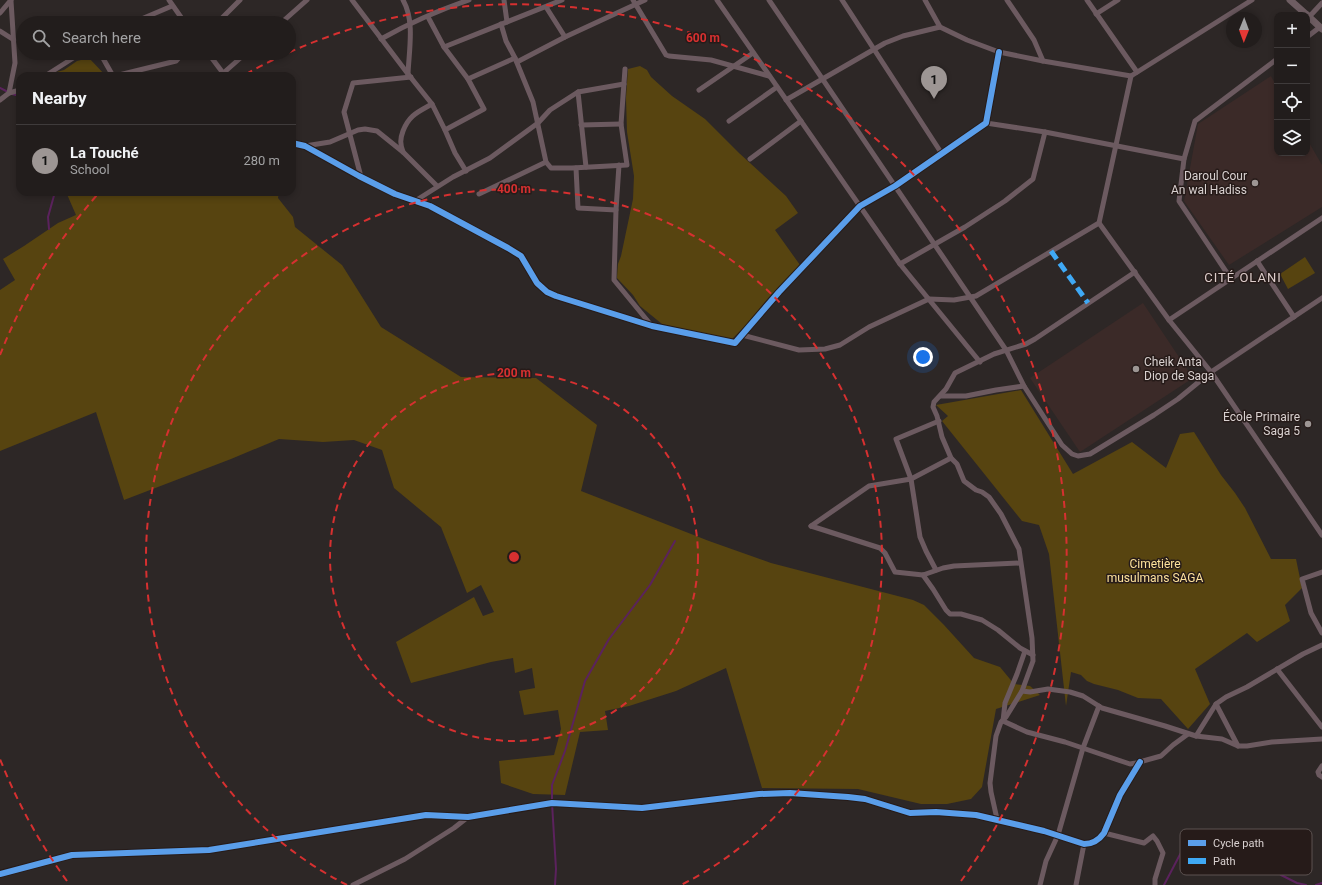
<!DOCTYPE html>
<html lang="en">
<head>
<meta charset="utf-8">
<style>
  body { margin:0; font-family:Roboto,sans-serif; background:#2e2a29; color:#f1f3f6 }
  .controls { position:absolute; right:12px; top:12px; display:grid; overflow:hidden; border-radius:8px; box-shadow:0 2px 6px #0003 }
  .controls button { width:36px; height:36px; display:grid; place-items:center; padding:0; border:0; border-bottom:1px solid #3f3b3b; background:#221d1c; color:#f1f3f6; font:20px sans-serif }
  .compass { position:absolute; left:1226px; top:12px; width:36px; height:36px; border-radius:50%; background:#221d1c; box-shadow:0 2px 6px #0003; rotate:181deg }
  .you { position:absolute; left:923px; top:357px; width:14px; height:14px; margin:-10px; border:3px solid #fff; border-radius:50%; background:#1a73e8; box-shadow:0 0 0 6px #1a73e833 }
  .badge { display:grid; place-items:center; width:26px; height:26px; border-radius:50%; background:#9d9694; color:#111; font-size:13px; font-weight:700 }
  .pin { position:absolute; translate:-50% -33px; filter:drop-shadow(0 1px 2px #0008) }
  .pin::after { content:''; position:absolute; top:21px; width:14px; height:12px; background:inherit; clip-path:polygon(0 0,100% 0,50% 100%) }
  .list { margin:0; padding:0; list-style:none }
  h2 { display:flex; justify-content:space-between; align-items:center; height:52px; margin:0; padding:0 16px; font-size:17px }
  h2 small { font-size:13px; font-weight:400; color:#a2a2a3 }
  .list li { display:grid; grid-template-columns:26px 1fr auto; gap:12px; align-items:center; box-sizing:border-box; height:72px; padding:0 16px; border-top:1px solid #3f3b3b }
  .list b { display:block; font-size:15px; white-space:nowrap }
  .list p { margin:0; font-size:13px; white-space:nowrap; color:#a2a2a3 }
  .list em { font-size:13px; font-style:normal; color:#a2a2a3 }
  .icon { flex:none; width:22px; height:22px; fill:none; stroke:currentColor; stroke-width:2; stroke-linecap:round; stroke-linejoin:round }
  .map { position:relative; flex:none; width:1322px; height:885px; overflow:hidden }
  .search { position:absolute; background:#221d1c; box-shadow:0 2px 6px #0003; left:16px; top:16px; width:280px; height:44px; display:flex; align-items:center; gap:10px; box-sizing:border-box; padding:0 14px; border-radius:22px; color:#a2a2a3; font-size:15px }
  .panel { position:absolute; background:#221d1c; box-shadow:0 2px 6px #0003; left:16px; top:72px; width:280px; height:124px; border-radius:12px }
  .map>svg:first-child { display:block }
</style>
</head>
<body>
<div class="map">
<svg width="1322" height="885" viewBox="0 0 1322 885">
  <rect width="100%" height="100%" fill="#2d2726"/>
  <!-- built -->
  <g fill="#3b2a28">
    <polygon points="1271,76 1277,87 1277,153 1307,153 1307,139 1322,165 1322,207 1229,265 1184,201 1198,124"/>
    <polygon points="1143,303 1193,378 1080,452 1030,378"/>
  </g>
  <!-- green -->
  <g fill="#574410">
    <polygon points="89,58 106,76 48,76 53,73 64,70 77,61"/>
    <polygon points="640,66 647,70 651,77 672,96 705,119 739,153 786,196 798,213 775,230 800,265 769,297 745,326 731,340 662,324 640,306 633,295 617,278 618,264 621,256 633,199 634,176 627,132 626,98 628,69"/>
    <polygon points="66,192 279,192 278,198 293,217 295,227 342,265 381,327 461,377 536,378 597,425 581,491 709,541 771,563 913,600 924,605 944,625 974,658 1000,667 1014,684 1030,686 1040,695 996,709 982,787 971,799 947,804 921,804 858,789 762,788 726,668 676,691 629,706 605,711 608,730 580,732 565,795 533,794 501,783 499,761 554,755 561,729 558,710 524,715 519,691 535,688 532,668 515,673 513,658 491,662 411,683 396,642 474,597 483,616 494,612 481,585 467,593 441,527 394,488 382,450 354,440 323,442 279,439 231,459 124,500 96,412 0,451 0,290 15,280 3,259 24,246 58,223 76,215"/>
    <polygon points="1305,257 1315,273 1288,289 1280,274"/>
    <polygon points="1021,390 1073,474 1132,442 1166,468 1180,434 1194,432 1221,475 1235,493 1245,508 1271,559 1296,559 1302,588 1285,605 1290,621 1257,642 1247,633 1195,669 1210,704 1188,729 1161,699 1138,698 1118,690 1094,684 1087,681 1081,675 1071,672 1066,706 1049,554 1039,525 1022,521 942,421 948,416 936,405"/>
  </g>
  <g fill="none" stroke-linecap="round" stroke-linejoin="round">
    <!-- stream -->
    <g stroke="#5b225d" stroke-width="2">
      <polyline points="0,88 8,92"/>
      <polyline points="12,94 20,96"/>
      <polyline points="49,229 48,217 55,192"/>
      <polyline points="555,885 556,869 552,803 552,785 565,751 585,681 609,639 650,585 675,541"/>
      <polyline points="1164,885 1186,843 1195,840 1207,841 1238,849 1268,863 1281,875 1297,883 1306,885"/>
      <polyline points="1316,885 1322,883"/>
    </g>
    <!-- minor -->
    <g stroke="#6c5a60" stroke-width="5">
      <polyline points="169,0 185,23"/>
      <polyline points="352,0 408,74"/>
      <path d="M403,0C415,21 409,50 408,74L432,104L445,130"/>
      <polyline points="504,0 507,22"/>
      <polyline points="633,0 666,55 669,56 711,60 769,76"/>
      <polyline points="717,0 900,264 980,362"/>
      <polyline points="769,0 1006,350 1024,386 1062,445 1072,454 1078,456 1090,454 1154,415 1178,399 1211,372 1322,298"/>
      <polyline points="842,0 942,154"/>
      <polyline points="925,0 940,27 967,40 999,52 1043,61 1131,76 1252,0"/>
      <polyline points="1007,0 1034,40 1043,61"/>
      <polyline points="1087,0 1137,72"/>
      <polyline points="546,7 565,37"/>
      <polyline points="0,13 11,0"/>
      <polyline points="1096,14 1118,0"/>
      <polyline points="428,17 444,47 468,79 484,109 445,130 455,153 466,171"/>
      <polyline points="1309,17 1322,3"/>
      <polyline points="132,23 172,6"/>
      <polyline points="217,23 240,0"/>
      <polyline points="281,23 307,0"/>
      <polyline points="0,31 14,40"/>
      <polyline points="1307,37 1320,27"/>
      <path d="M381,39C408,24 439,10 469,0"/>
      <polyline points="444,47 562,0"/>
      <polyline points="100,53 113,76"/>
      <polyline points="208,53 223,73 227,76"/>
      <polyline points="515,58 533,102 546,162 551,168 572,168 627,165 621,124 625,69"/>
      <polyline points="517,62 565,37 645,0"/>
      <polyline points="45,76 81,53"/>
      <polyline points="115,76 176,61 183,53"/>
      <polyline points="220,76 246,53"/>
      <polyline points="468,79 515,58 506,41 501,24"/>
      <polyline points="699,90 753,53"/>
      <polyline points="9,93 15,63 11,1"/>
      <polyline points="0,100 9,93 20,90"/>
      <polyline points="786,100 885,43 903,36 940,27"/>
      <polyline points="729,121 777,87"/>
      <polyline points="986,123 1045,132 1184,159"/>
      <polyline points="581,125 621,124"/>
      <polyline points="292,143 305,146 359,176 395,194 430,206 508,248 521,256 537,283 547,292 556,296 652,326 735,343 779,292 860,206 895,186 986,123 999,52"/>
      <polyline points="305,146 330,142 358,130 365,129 377,131 403,152 437,186"/>
      <path d="M403,152C400,144 400,139 403,131C409,115 418,112 432,104"/>
      <polyline points="750,159 801,121"/>
      <polyline points="619,165 616,210 614,280 651,325"/>
      <polyline points="586,167 578,92 624,84"/>
      <polyline points="576,168 578,208 616,210"/>
      <polyline points="361,177 344,112 353,83 411,77"/>
      <polyline points="479,194 546,162"/>
      <polyline points="415,201 453,177 490,158 538,123 550,110 578,92"/>
      <polyline points="1099,223 1169,320 1211,372 1322,535"/>
      <polyline points="1257,261 1294,317"/>
      <polyline points="900,264 965,227 1005,201 1033,179 1045,132"/>
      <polyline points="1231,279 1179,201 1184,159 1195,121 1277,59"/>
      <polyline points="1169,320 1322,218"/>
      <polyline points="742,335 799,350 825,349 840,345 869,327 929,299 954,300 976,296 1099,223 1131,76"/>
      <polyline points="941,396 966,396 996,390 1024,386"/>
      <polyline points="811,526 880,548 885,553 895,572 923,575 943,568 954,566 1020,563"/>
      <polyline points="811,526 869,486 911,479 951,458"/>
      <polyline points="936,570 926,551 920,537 911,479 896,439 939,421"/>
      <polyline points="1322,572 1302,579 1311,613 1322,633"/>
      <polyline points="923,575 933,589 946,610 950,614 961,614 982,620 998,630 1020,648 1033,655"/>
      <polyline points="1025,651 1017,674 1005,703 1003,721 1027,732 1065,742 1130,764 1136,763 1161,756 1173,745 1188,734"/>
      <polyline points="1277,669 1322,727"/>
      <polyline points="1022,691 1030,692 1048,689 1070,692 1083,696 1102,708 1165,726 1196,736 1222,739 1238,746 1247,746 1272,742 1322,739"/>
      <polyline points="1216,704 1238,746"/>
      <polyline points="1196,736 1216,704 1226,697 1247,687 1303,654 1322,645"/>
      <polyline points="1322,766 1318,772 1319,775 1322,777"/>
      <polyline points="997,819 991,792 990,783 996,736 1001,722 1006,717 1022,691 1033,661 1032,638 1019,549 1001,514 989,497 982,492 976,490 964,481 957,464 951,458 942,437 937,416 933,407 934,402 946,389 955,373 994,354 1026,344 1035,339 1135,272"/>
      <polyline points="1104,833 1144,843 1153,836 1157,841 1163,853 1155,879 1155,885"/>
      <path d="M0,874L72,855L209,850L426,815L468,817L552,803L642,808L759,794L790,793L848,797L865,799L910,813L936,812L976,815L1044,831L1084,844C1093,844 1099,840 1104,833L1120,795L1140,762"/>
      <polyline points="353,885 405,859 454,828 468,817"/>
      <polyline points="1040,885 1046,861 1058,835 1083,748 1099,706"/>
      <polyline points="1076,885 1084,844"/>
    </g>
    <!-- secondary -->
    <g stroke="#6e5d62" stroke-width="7">
      <polyline points="1290,0 1307,15"/>
      <polyline points="1307,15 1322,29"/>
    </g>
    <!-- quiet -->
    <polyline stroke="#3fa9f5" stroke-width="5" stroke-dasharray="10 5" stroke-linecap="butt" points="1051,251 1088,303"/>
    <defs>
      <g id="cycleway">
        <polyline points="292,143 305,146 359,176 395,194 430,206 508,248 521,256 537,283 547,292 556,296 652,326 735,343 779,292 860,206 895,186 986,123 999,52"/>
        <path d="M0,874L72,855L209,850L426,815L468,817L552,803L642,808L759,794L790,793L848,797L865,799L910,813L936,812L976,815L1044,831L1084,844C1093,844 1099,840 1104,833L1120,795L1140,762"/>
      </g>
    </defs>
    <!-- cycleway casing -->
    <use href="#cycleway" stroke="#261b19" stroke-width="8"/>
    <!-- cycleway -->
    <use href="#cycleway" stroke="#5a9eea" stroke-width="6"/>
  </g>
  <!-- distance rings -->
  <g fill="none" stroke="#d63030" stroke-width="2" stroke-dasharray="7 5">
    <circle cx="514" cy="557" r="184"/>
    <path d="M347 885A368 368 0 1 1 681 885"/>
    <path d="M67 881A552 552 0 0 1 0 759M0 355A552 552 0 0 1 97 195M246 74A552 552 0 0 1 961 881"/>
  </g>
  <!-- markers -->
  <g fill="#9d9694" stroke="#261b19" stroke-width="1.5">
    <circle cx="1255" cy="183" r="4"/>
    <circle cx="1136" cy="369" r="4"/>
    <circle cx="1308" cy="424" r="4"/>
  </g>
  <g text-anchor="middle" stroke-width="3" stroke-linejoin="round" paint-order="stroke">
    <!-- poi labels -->
    <g font-size="12" fill="#d9d1d0" stroke="#261b19" text-anchor="end">
      <text x="1247" y="180">Daroul Cour<tspan x="1247" dy="14">An wal Hadiss</tspan></text>
      <text x="1144" y="366" text-anchor="start">Cheik Anta<tspan x="1144" dy="14">Diop de Saga</tspan></text>
      <text x="1300" y="421">École Primaire<tspan x="1300" dy="14">Saga 5</tspan></text>
    </g>
    <!-- park labels -->
    <g font-size="12" fill="#fde19b" stroke="#261b19">
      <text x="1155" y="568">Cimetière<tspan x="1155" dy="14">musulmans SAGA</tspan></text>
    </g>
    <!-- neighbourhood labels -->
    <g font-size="13" letter-spacing="1" fill="#dcccca" stroke="#261b19">
      <text x="1243" y="282">CITÉ OLANI</text>
    </g>
  </g>
  <!-- legend -->
  <rect x="1180" y="829" width="132" height="46" rx="6" fill="#261b19" stroke="#5c5250" stroke-width="1"/>
  <rect x="1188" y="840" width="18" height="6" fill="#5a9eea"/>
  <rect x="1188" y="858" width="18" height="6" fill="#3fa9f5"/>
  <g font-size="11" fill="#d9d1d0">
    <text x="1213" y="847">Cycle path</text>
    <text x="1213" y="865">Path</text>
  </g>
  <circle cx="514" cy="557" r="6" fill="#d63030" stroke="#261b19" stroke-width="2"/>
  <g font-size="12" text-anchor="middle" font-weight="bold" fill="#d63030" stroke="#261b19" stroke-width="3" stroke-linejoin="round" paint-order="stroke">
    <text x="703" y="42">600 m</text>
    <text x="514" y="193">400 m</text>
    <text x="514" y="377">200 m</text>
  </g>
</svg>
<div class="controls">
<button>+</button>
<button>−</button>
<button><svg class="icon" aria-label="locate" viewBox="0 0 24 24"><circle cx="12" cy="12" r="6"/><path d="M12 2v4M12 18v4M2 12h4M18 12h4"/></svg></button>
<button><svg class="icon" aria-label="layers" viewBox="0 0 24 24"><path d="M12 4l9 5-9 5-9-5zM3 14l9 5 9-5"/></svg></button>
</div>
<svg class="compass" viewBox="-18 -18 36 36"><path d="M0-13l5 13h-10z" fill="#e53935"/><path d="M0 13l5-13h-10z" fill="#a2a2a3"/></svg>
<div class="you"></div>
<div class="pin badge" style="left:934px;top:99px">1</div>
<div class="search"><svg class="icon" aria-label="search" viewBox="0 0 24 24"><circle cx="10" cy="10" r="6"/><path d="M15 15l6 6"/></svg>Search here</div>
<section class="panel">
<h2>Nearby<small></small></h2>
<ul class="list">
<li><span class="badge">1</span><div><b>La Touché</b><p>School</p></div><em>280 m</em></li>
</ul>
</section>
</div>
</body>
</html>
